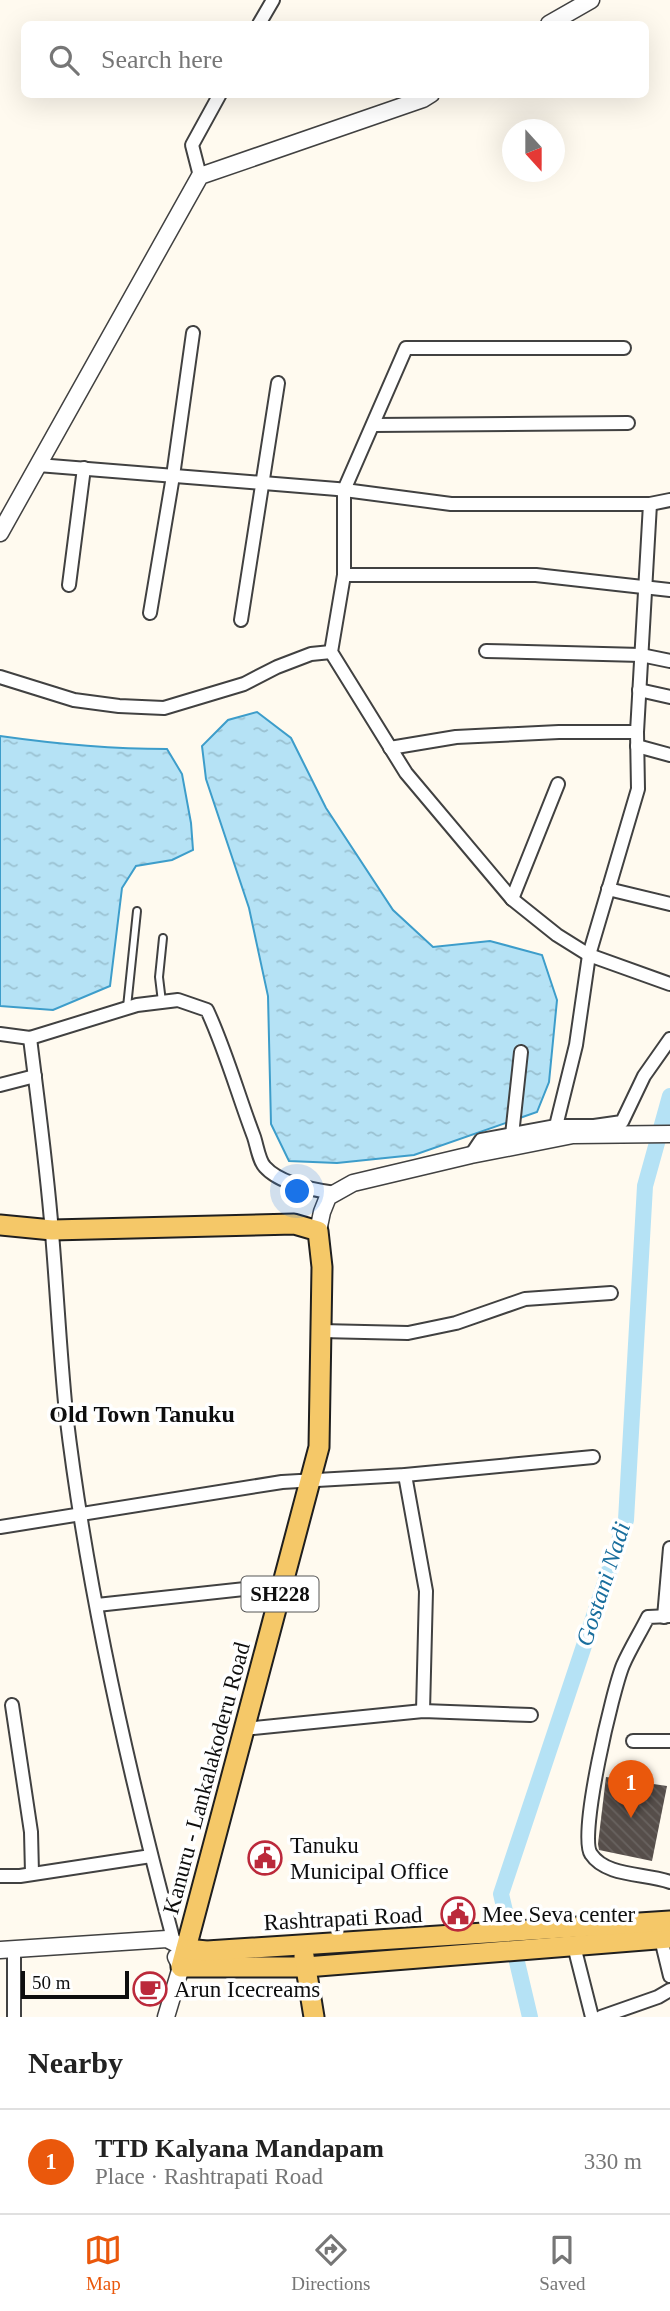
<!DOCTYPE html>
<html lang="en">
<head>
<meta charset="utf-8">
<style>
  body { margin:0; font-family:"Times New Roman",serif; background:#f2f2f2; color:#222 }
  .compass { position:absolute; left:502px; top:119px; width:63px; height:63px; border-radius:50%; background:#fff; box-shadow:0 7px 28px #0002; rotate:159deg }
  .scale { position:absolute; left:21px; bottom:18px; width:108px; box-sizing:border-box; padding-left:7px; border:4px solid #0e0e0e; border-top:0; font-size:19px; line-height:24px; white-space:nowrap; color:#0e0e0e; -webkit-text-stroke:5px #fff; paint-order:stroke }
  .you { position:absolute; left:298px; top:1192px; width:24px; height:24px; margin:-18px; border:5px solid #fff; border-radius:50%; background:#1a73e8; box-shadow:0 0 0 10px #1a73e833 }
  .badge { display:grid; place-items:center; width:46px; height:46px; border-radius:50%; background:#ea580c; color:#fff; font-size:23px; font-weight:700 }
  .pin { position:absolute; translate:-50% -58px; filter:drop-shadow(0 2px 4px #0008) }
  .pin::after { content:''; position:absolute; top:37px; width:24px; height:21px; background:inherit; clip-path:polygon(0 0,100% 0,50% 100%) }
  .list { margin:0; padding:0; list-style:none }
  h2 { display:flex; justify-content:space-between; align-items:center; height:91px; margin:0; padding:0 28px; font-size:30px }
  h2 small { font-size:23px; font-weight:400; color:#767676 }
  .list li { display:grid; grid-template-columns:46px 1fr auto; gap:21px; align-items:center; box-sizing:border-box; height:105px; padding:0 28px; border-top:2px solid #e0e0e0 }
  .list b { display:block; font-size:26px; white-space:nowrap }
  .list p { margin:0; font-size:23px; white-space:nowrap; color:#767676 }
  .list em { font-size:23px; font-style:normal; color:#767676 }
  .icon { flex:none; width:38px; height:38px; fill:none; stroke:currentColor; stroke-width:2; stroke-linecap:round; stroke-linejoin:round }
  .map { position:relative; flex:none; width:670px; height:2017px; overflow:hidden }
  .search { position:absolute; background:#fff; box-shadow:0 7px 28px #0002; left:21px; right:21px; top:21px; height:77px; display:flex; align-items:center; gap:18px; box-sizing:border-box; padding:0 24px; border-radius:10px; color:#767676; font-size:26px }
  .sheet { height:196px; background:#fff }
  nav { display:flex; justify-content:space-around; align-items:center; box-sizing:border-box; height:98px; border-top:2px solid #e0e0e0; background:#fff; font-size:19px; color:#767676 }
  nav a { display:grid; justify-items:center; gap:4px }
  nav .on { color:#ea580c }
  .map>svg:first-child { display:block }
</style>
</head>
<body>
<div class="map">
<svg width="670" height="2017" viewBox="0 0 670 2017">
  <defs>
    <pattern id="water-ripples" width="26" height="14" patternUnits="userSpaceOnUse" patternTransform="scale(1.75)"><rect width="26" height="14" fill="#b5e2f5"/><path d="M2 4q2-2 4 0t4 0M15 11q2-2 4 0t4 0" fill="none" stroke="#9ac1d1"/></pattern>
    <pattern id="building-back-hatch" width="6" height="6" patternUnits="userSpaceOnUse" patternTransform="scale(1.75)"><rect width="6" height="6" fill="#564e4a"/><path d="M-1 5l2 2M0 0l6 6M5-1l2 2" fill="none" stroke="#696360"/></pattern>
  </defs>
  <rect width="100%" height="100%" fill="#fffaef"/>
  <!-- water -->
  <g fill="url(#water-ripples)" stroke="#3d9dca" stroke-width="2">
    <polygon points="257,712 291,738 326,808 393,910 433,947 490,941 542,955 557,1000 549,1082 537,1112 414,1155 337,1163 289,1161 271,1124 268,996 249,908 206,779 202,746 228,720"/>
    <path d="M0,736C56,744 110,749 167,749L182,774L191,823L193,850L172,860L136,866L122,888L110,986L53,1010L0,1006Z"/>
  </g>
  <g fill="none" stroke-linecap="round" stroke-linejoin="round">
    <!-- canal -->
    <polyline stroke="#b5e2f5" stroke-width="16" points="530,2017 501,1894 626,1520 645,1186 670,1096"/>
  </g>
  <!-- building -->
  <polygon fill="url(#building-back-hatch)" points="606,1777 667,1786 652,1861 599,1850 598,1844"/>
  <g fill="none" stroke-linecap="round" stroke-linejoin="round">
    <defs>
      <g id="service">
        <polyline points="162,1002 159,977 163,938"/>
        <polyline points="127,1007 137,911"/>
      </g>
      <g id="minor">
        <polyline points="259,24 273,0"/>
        <polyline points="200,176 192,145 220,94"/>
        <polyline points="624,348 406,348 344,490 344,575 331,652 406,773 512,899 557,935 589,955 670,984"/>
        <polyline points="373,425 628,423"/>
        <polyline points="38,465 337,489 451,504 650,504 670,500"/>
        <polyline points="344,575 536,575 670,590"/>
        <polyline points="69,585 84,468"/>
        <polyline points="150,613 173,476 193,333"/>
        <polyline points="241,620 278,383"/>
        <polyline points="486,651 641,655 670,661"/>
        <polyline points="0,677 74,700 119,706 164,708 244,684 277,667 311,654 331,652"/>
        <polyline points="639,690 670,697"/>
        <polyline points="637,746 670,755"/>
        <polyline points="390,748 456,737 559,732 637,732"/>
        <polyline points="608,889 670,904"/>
        <polyline points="512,899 558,784"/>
        <path d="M0,1034L30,1038L137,1005L178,1000L207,1010C226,1051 238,1095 254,1137C257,1146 259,1161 265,1167C280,1184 314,1190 335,1193"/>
        <path d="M30,1038C38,1103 47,1168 52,1233C57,1293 60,1353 66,1413C87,1590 128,1771 174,1942"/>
        <polyline points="0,1085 35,1076"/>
        <polyline points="556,1126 594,1126 622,1122 644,1076 670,1039"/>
        <polyline points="512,1135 521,1052"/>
        <polyline points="471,1155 481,1140 556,1126 576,1045 589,955 638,789 637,732 650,504"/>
        <polyline points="321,1331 408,1333 456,1323 525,1299 611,1293"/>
        <polyline points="405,1475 426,1591 423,1711"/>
        <polyline points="0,1527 282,1482 405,1475 593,1457"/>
        <polyline points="97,1605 282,1585"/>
        <path d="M670,1616L648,1617C640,1633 630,1649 623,1665C613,1689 578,1836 591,1854C606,1877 646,1873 670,1882"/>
        <polyline points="664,1617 670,1548"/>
        <polyline points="12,1705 31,1832 32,1873"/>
        <polyline points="244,1729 423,1711 531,1715"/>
        <polyline points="633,1741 670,1741"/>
        <polyline points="0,1876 20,1876 151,1856"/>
        <polyline points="661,1939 670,1976"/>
        <polyline points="574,1946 592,2017"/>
        <polyline points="14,1949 14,2017"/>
        <polyline points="601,2017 658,1997 670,1990"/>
      </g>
      <g id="tertiary">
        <polyline points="549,24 591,0"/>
        <polyline points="0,533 200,176 423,99 431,94"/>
        <polyline points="318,1231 322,1212 328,1197 353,1183 471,1155 573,1135 670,1134"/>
        <polyline points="0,1950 167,1939 186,1949"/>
        <polyline points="166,2017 181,1967 176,1957"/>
      </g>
      <g id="primary">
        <polyline points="0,1225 52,1230 294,1224 318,1231 322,1267 319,1447 181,1967 306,1967 670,1938"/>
        <polyline points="186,1949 207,1951 670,1921"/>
        <polyline points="304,1956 314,2017"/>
      </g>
    </defs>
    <!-- service casing -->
    <use href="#service" stroke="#414141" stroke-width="10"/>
    <!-- minor casing -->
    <use href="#minor" stroke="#414141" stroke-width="16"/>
    <!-- tertiary casing -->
    <use href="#tertiary" stroke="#414141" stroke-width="19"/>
    <!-- primary casing -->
    <use href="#primary" stroke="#1f1f1f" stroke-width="23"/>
    <!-- service -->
    <use href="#service" stroke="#fff" stroke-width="6"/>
    <!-- minor -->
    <use href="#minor" stroke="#fff" stroke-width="12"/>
    <!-- tertiary -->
    <use href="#tertiary" stroke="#fff" stroke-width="16"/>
    <!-- primary -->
    <use href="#primary" stroke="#f5c868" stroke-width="19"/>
  </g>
  <!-- icons -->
  <defs>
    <symbol id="civic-ring" viewBox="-11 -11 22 22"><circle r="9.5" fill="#fff" stroke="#bb293b" stroke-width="1.5"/><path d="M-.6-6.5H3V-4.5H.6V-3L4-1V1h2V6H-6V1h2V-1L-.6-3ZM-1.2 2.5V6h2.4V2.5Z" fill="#bb293b"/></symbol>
    <symbol id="cafe-ring" viewBox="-11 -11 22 22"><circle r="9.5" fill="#fff" stroke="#bb293b" stroke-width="1.5"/><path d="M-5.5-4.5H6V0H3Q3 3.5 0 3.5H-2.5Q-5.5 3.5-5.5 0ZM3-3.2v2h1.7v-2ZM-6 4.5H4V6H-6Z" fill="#bb293b"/></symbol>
  </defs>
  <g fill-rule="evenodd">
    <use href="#civic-ring" x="246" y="1839" width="38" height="38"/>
    <use href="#civic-ring" x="439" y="1895" width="38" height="38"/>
    <use href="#cafe-ring" x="131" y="1970" width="38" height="38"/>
  </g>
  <g text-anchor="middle" stroke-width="7" stroke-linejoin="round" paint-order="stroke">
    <!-- shield labels -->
    <rect fill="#fff" stroke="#565656" stroke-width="2" x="241.5" y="1576.5" width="77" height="35" rx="5"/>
    <g font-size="21" font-weight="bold" fill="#0e0e0e">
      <text x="280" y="1601">SH228</text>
    </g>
    <!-- street labels -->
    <g font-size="23" fill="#0e0e0e" stroke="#fff">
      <text transform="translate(206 1778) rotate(-75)" y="8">Kanuru - Lankalakoderu Road</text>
      <text transform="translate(343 1918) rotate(-3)" y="8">Rashtrapati Road</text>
    </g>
    <!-- poi labels -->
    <g font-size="23" fill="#0e0e0e" stroke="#fff" text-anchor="start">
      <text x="290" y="1853">Tanuku<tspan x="290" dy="26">Municipal Office</tspan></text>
      <text x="482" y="1922">Mee Seva center</text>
      <text x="174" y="1997">Arun Icecreams</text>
    </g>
    <!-- neighbourhood labels -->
    <g font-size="24" font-weight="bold" fill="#0e0e0e" stroke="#fff">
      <text x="142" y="1422">Old Town Tanuku</text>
    </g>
    <!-- water labels -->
    <g font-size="24" font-style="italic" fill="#196e9d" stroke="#fff">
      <text transform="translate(603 1584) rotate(-72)" y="8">Gostani Nadi</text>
    </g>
  </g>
</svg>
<svg class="compass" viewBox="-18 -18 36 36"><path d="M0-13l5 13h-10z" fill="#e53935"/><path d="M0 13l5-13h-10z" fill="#767676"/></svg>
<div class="scale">50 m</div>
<div class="you"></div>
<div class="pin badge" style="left:631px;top:1818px">1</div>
<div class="search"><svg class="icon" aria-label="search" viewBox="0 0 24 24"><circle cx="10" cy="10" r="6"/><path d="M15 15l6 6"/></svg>Search here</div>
</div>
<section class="sheet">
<h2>Nearby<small></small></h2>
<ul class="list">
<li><span class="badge">1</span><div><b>TTD Kalyana Mandapam</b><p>Place · Rashtrapati Road</p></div><em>330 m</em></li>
</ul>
</section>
<nav>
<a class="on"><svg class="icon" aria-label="map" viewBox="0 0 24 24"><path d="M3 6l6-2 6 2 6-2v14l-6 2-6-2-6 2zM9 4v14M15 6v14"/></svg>Map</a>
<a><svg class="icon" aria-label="directions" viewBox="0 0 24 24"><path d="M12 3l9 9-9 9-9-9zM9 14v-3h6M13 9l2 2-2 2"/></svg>Directions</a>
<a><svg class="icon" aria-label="saved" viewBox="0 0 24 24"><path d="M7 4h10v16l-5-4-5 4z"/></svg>Saved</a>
</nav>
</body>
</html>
